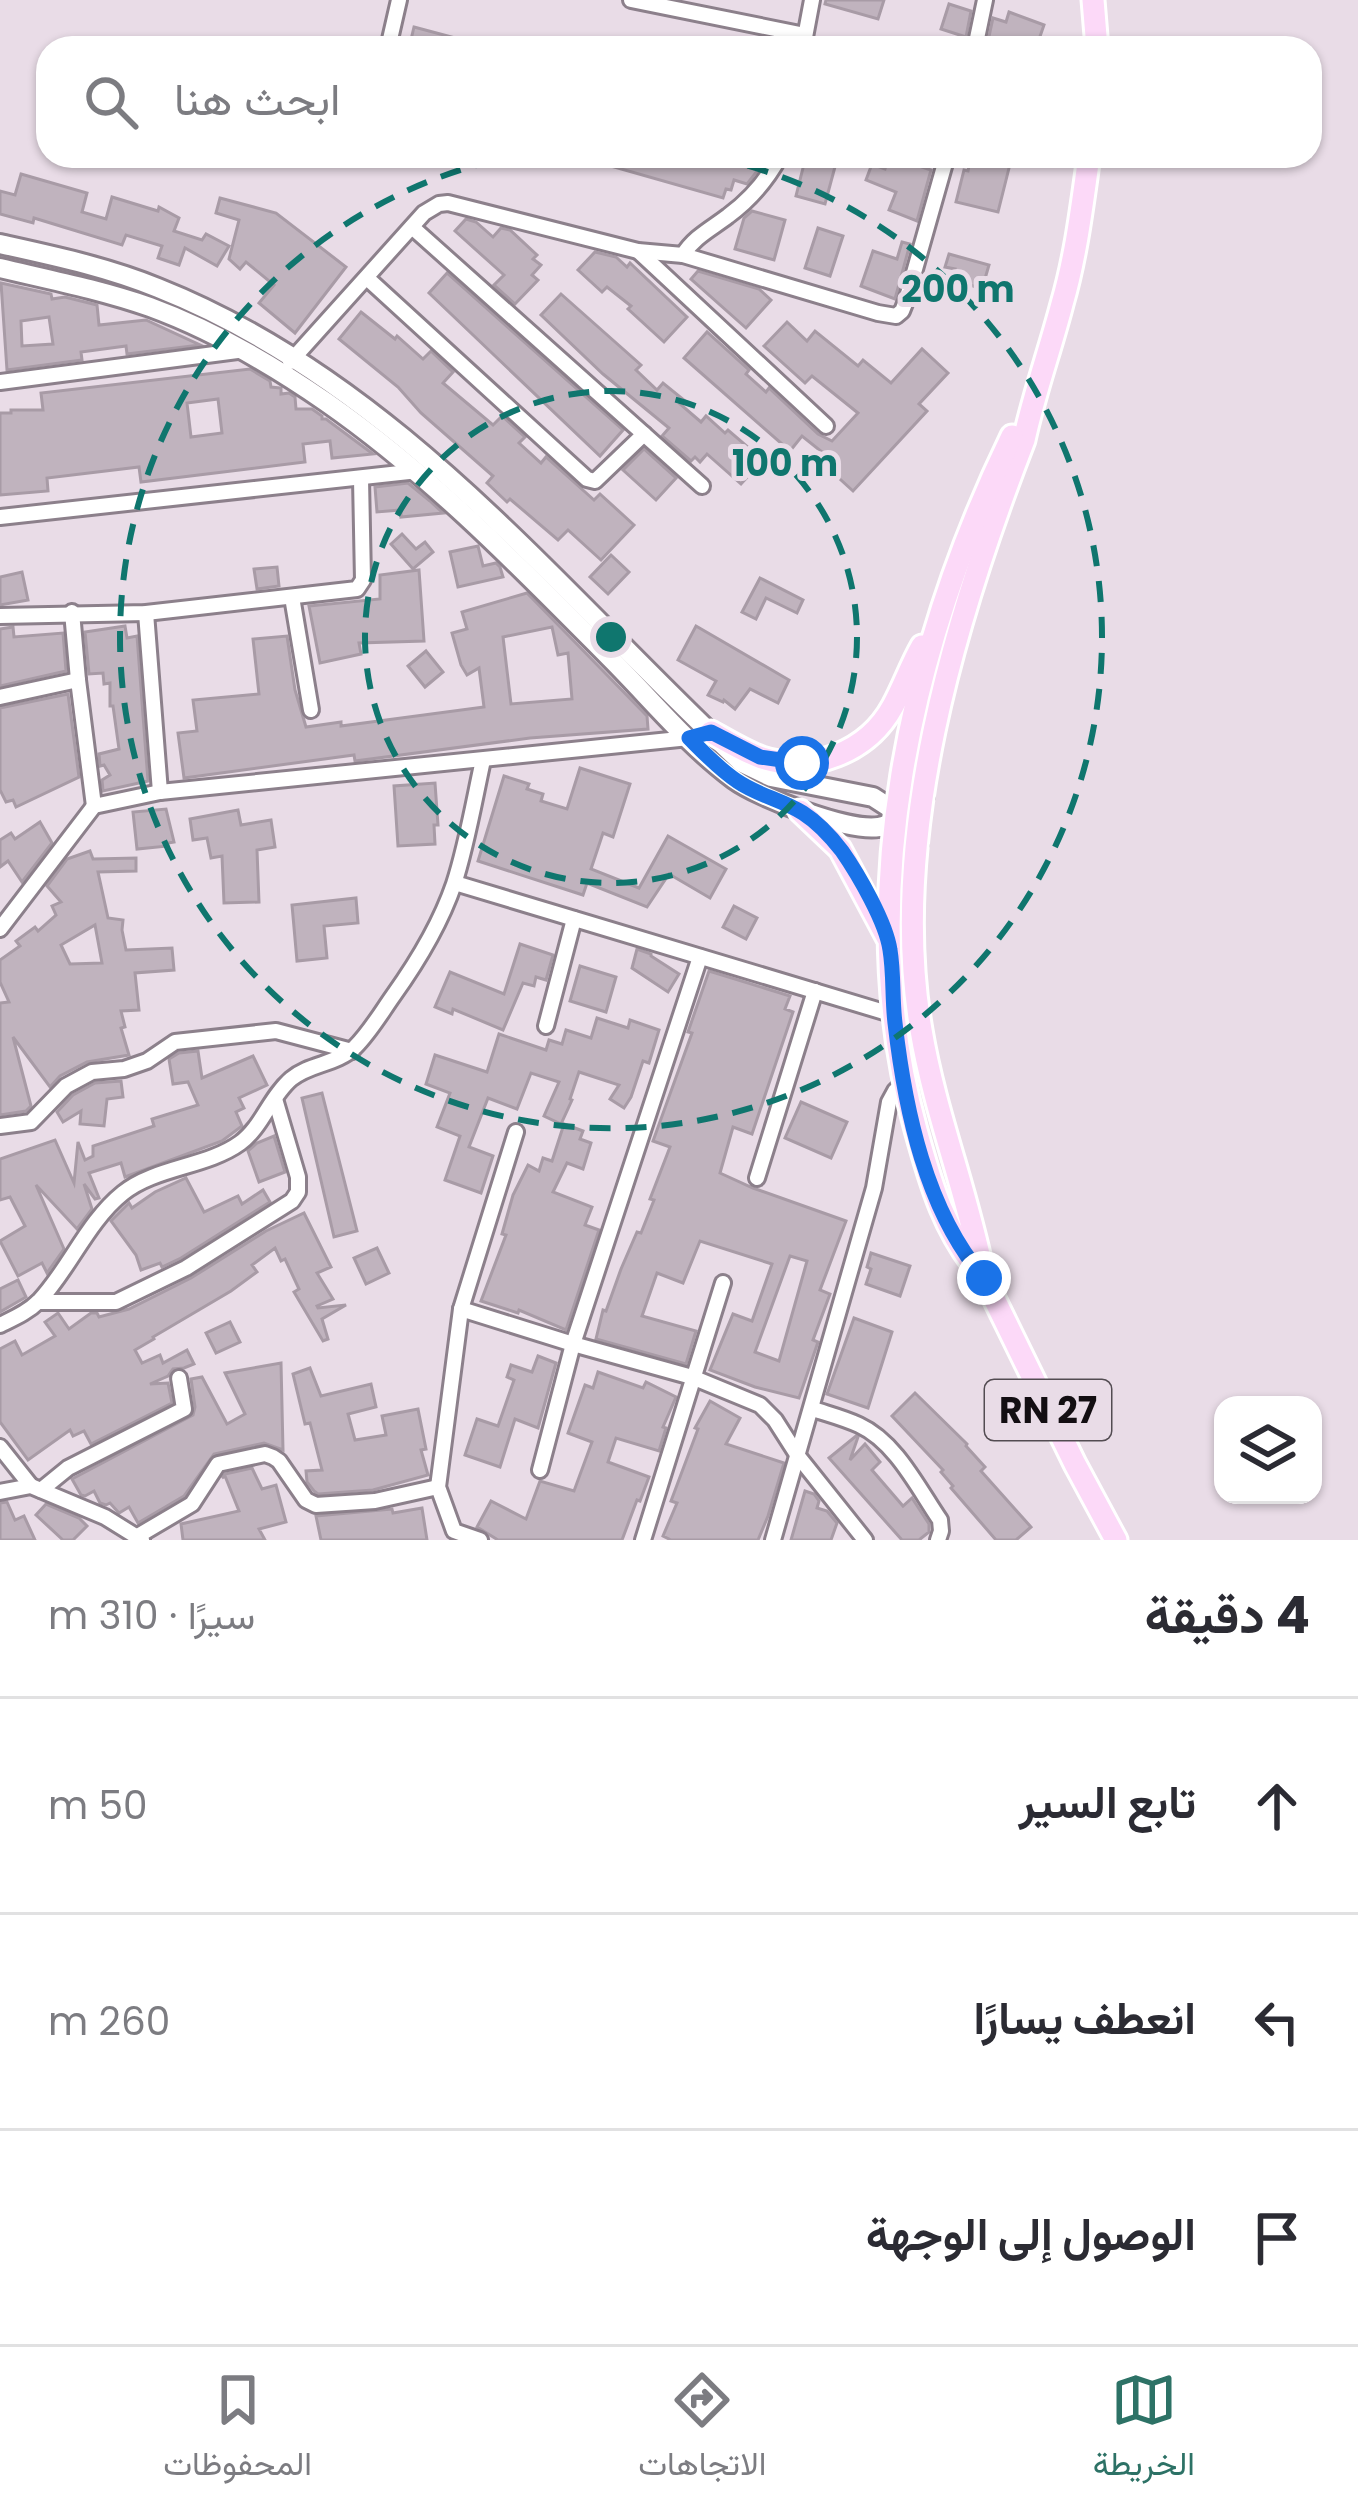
<!DOCTYPE html>
<html lang="ar">
<head>
<meta charset="utf-8">
<style>
  body { margin:0; font-family:Poppins,Vazirmatn,sans-serif; background:#f2f2f3; color:#2b2b33; direction:rtl }
  .controls { position:absolute; right:36px; bottom:36px; display:grid; overflow:hidden; border-radius:24px; box-shadow:0 3px 9px #0004 }
  .controls button { width:108px; height:108px; display:grid; place-items:center; padding:0; border:0; border-bottom:3px solid #e1e1e2; background:#fff; color:#2b2b33; font:60px sans-serif }
  .stop { position:absolute; width:36px; height:36px; margin:-27px; border:9px solid #1a73e8; border-radius:50%; background:#fff }
  .stop.end { background:#1a73e8; border-color:#fff; box-shadow:0 3px 12px #0008 }
  .list { margin:0; padding:0; list-style:none }
  h2 { display:flex; justify-content:space-between; align-items:center; height:156px; margin:0; padding:0 48px; font-size:51px }
  h2 small { font-size:39px; font-weight:400; color:#7c7c81 }
  .list li { display:grid; grid-template-columns:78px 1fr auto; gap:36px; align-items:center; box-sizing:border-box; height:216px; padding:0 48px; border-top:3px solid #e1e1e2 }
  .list b { display:block; font-size:45px; white-space:nowrap }
  .list em { font-size:39px; font-style:normal; color:#7c7c81 }
  .icon { flex:none; width:66px; height:66px; fill:none; stroke:currentColor; stroke-width:2; stroke-linecap:round; stroke-linejoin:round }
  .map { position:relative; flex:none; width:1358px; height:1540px; overflow:hidden; direction:ltr }
  .search { position:absolute; background:#fff; box-shadow:0 3px 9px #0004; left:36px; right:36px; top:36px; height:132px; display:flex; align-items:center; gap:30px; box-sizing:border-box; padding:0 42px; border-radius:36px; color:#7c7c81; font-size:45px }
  .sheet { height:804px; background:#fff }
  nav { display:flex; justify-content:space-around; align-items:center; box-sizing:border-box; height:168px; border-top:3px solid #e1e1e2; background:#fff; font-size:33px; color:#7c7c81 }
  nav a { display:grid; justify-items:center; gap:6px }
  nav .on { color:#2d7266 }
  .map>svg:first-child { display:block }
</style>
</head>
<body>
<div class="map">
<svg width="1358" height="1540" viewBox="0 0 1358 1540">
  <rect width="100%" height="100%" fill="#e9dce7"/>
  <!-- building -->
  <g fill="#c0b3be" stroke="#a89ba6" stroke-width="3" fill-rule="evenodd">
    <polygon points="826,0 884,0 878,19 825,4"/>
    <polygon points="949,4 971,11 966,37 941,29"/>
    <polygon points="1009,12 1044,25 1036,48 1007,48 988,41 993,18 1006,22"/>
    <polygon points="414,27 478,44 477,48 409,48"/>
    <polygon points="587,156 710,156 758,170 747,184 734,180 731,190 726,189 723,198 586,159"/>
    <polygon points="806,156 836,163 825,204 796,196"/>
    <polygon points="889,156 931,170 917,221 889,210 896,192 866,180 872,164 885,169"/>
    <polygon points="971,156 1012,156 998,212 956,202 964,170 968,171"/>
    <polygon points="21,174 87,193 82,212 106,219 112,197 158,211 159,207 179,218 174,231 202,240 206,234 229,246 217,266 185,248 179,265 158,258 162,246 126,235 122,245 34,218 33,223 0,214 0,191 15,195"/>
    <polygon points="220,198 276,213 346,267 295,333 259,303 274,285 246,262 240,269 229,259 239,220 216,213"/>
    <polygon points="752,211 785,220 774,260 735,249 744,218"/>
    <polygon points="466,219 476,222 493,237 501,228 510,230 537,255 533,259 541,265 532,275 538,280 515,304 494,285 504,275 455,231"/>
    <polygon points="818,228 843,236 830,276 805,268"/>
    <polygon points="902,242 910,244 895,299 861,286 873,251 897,259"/>
    <polygon points="595,252 616,257 627,267 630,263 687,317 664,342 628,309 631,306 607,287 602,292 578,270"/>
    <polygon points="949,254 989,265 982,289 952,279 955,269 945,267"/>
    <polygon points="698,271 759,289 771,300 746,328 691,279"/>
    <polygon points="447,273 623,430 600,456 429,293"/>
    <path d="M1,283L51,294L52,299L65,297L97,305L99,325L146,320L200,345L127,354L126,346L81,352L82,360L7,370ZM49,317L53,344L22,346L21,321Z"/>
    <polygon points="561,294 641,365 636,370 657,390 663,383 684,400 680,404 701,422 706,416 725,433 728,430 763,460 741,484 707,454 700,462 695,457 691,461 662,436 669,428 603,374 541,315"/>
    <polygon points="361,312 395,339 397,336 423,359 431,351 453,372 443,383 493,425 502,416 525,437 519,443 541,463 546,457 594,500 600,494 634,525 601,560 568,530 558,540 510,499 507,502 487,483 493,476 421,413 398,387 339,339"/>
    <polygon points="787,322 807,341 815,331 858,366 863,360 891,383 922,349 948,373 919,404 927,411 853,491 817,458 822,452 802,436 790,451 684,358 707,332 749,370 746,374 766,392 769,388 818,434 832,441 858,413 812,376 805,383 764,346"/>
    <path d="M250,369L270,381L271,387L281,388V394L289,393L295,397L296,409H312L322,416V419H326L373,454L332,458L330,441L303,444L305,462L141,482L139,467L47,478L48,491L0,495V413H11V410H43L41,393ZM218,399L222,433L191,437L187,403Z"/>
    <polygon points="644,449 676,478 656,500 623,470"/>
    <polygon points="408,483 430,501 443,513 401,517 401,510 377,512 375,487"/>
    <polygon points="402,534 416,549 425,542 433,552 413,569 391,544"/>
    <polygon points="478,546 483,566 496,563 500,567 503,577 458,587 450,552"/>
    <polygon points="611,555 629,572 608,594 590,577"/>
    <polygon points="277,567 279,586 257,589 254,569"/>
    <polygon points="419,570 424,641 359,643 361,654 320,663 309,606 380,599 380,575"/>
    <polygon points="22,572 28,600 0,605 0,577"/>
    <polygon points="760,578 803,600 797,613 766,598 756,619 742,612"/>
    <path d="M527,593L647,716L648,729L530,738L355,761L354,755L184,778L178,733L197,731L193,700L259,694L253,639L287,636L295,690L306,727L341,722V726L484,707L479,668L467,675L461,665L452,633L467,629L462,612ZM552,627L558,655L568,653L572,699L511,704L503,637Z"/>
    <polygon points="125,626 127,638 137,636 148,781 103,791 102,780 110,775 104,765 100,766 99,754 119,749 113,706 110,706 110,683 104,684 103,673 89,674 85,632"/>
    <polygon points="696,626 789,680 778,703 750,689 735,709 724,700 723,702 708,695 716,681 678,660"/>
    <polygon points="13,627 14,637 63,633 66,671 0,686 0,629"/>
    <polygon points="426,651 443,672 425,687 408,666"/>
    <polygon points="68,694 79,777 16,807 13,800 6,802 0,790 0,708"/>
    <polygon points="580,768 630,784 613,837 603,833 591,869 639,888 668,836 726,869 710,898 669,874 647,907 587,883 583,895 478,861 504,776 529,784 527,789 543,794 541,801 567,809"/>
    <polygon points="435,783 438,825 434,825 435,844 398,846 394,786"/>
    <polygon points="166,809 174,842 168,843 168,846 137,849 133,812"/>
    <polygon points="238,810 241,825 271,820 275,847 257,850 259,902 224,903 222,856 211,858 207,838 193,840 190,819"/>
    <polygon points="40,822 52,843 22,882 8,861 0,867 0,840 11,833 15,839"/>
    <path d="M90,851L93,859L136,858V871L98,872L108,918L123,920L122,930L126,950L172,948L174,970L135,973L139,1010L121,1011L125,1027L121,1028L129,1055L87,1062L60,1076L50,1087L13,1037L31,1106L26,1111L0,1115V1003L9,1002L0,982V960L20,946L16,941L35,927L38,931L56,915L52,906L61,902L47,886L67,859ZM95,925L102,963L70,964L61,945Z"/>
    <polygon points="356,898 358,923 324,926 327,958 297,961 292,905"/>
    <polygon points="734,906 757,918 746,939 723,927"/>
    <polygon points="520,944 553,955 546,980 536,977 534,986 523,983 503,1030 453,1009 452,1014 435,1007 450,972 504,994"/>
    <polygon points="637,949 651,954 651,956 679,974 668,992 632,968"/>
    <polygon points="580,966 616,977 606,1012 570,1001"/>
    <path d="M709,971L790,996L785,1009L793,1012L752,1134L733,1127L720,1173L753,1188L846,1221L820,1290L830,1294L813,1340L818,1342L799,1398L755,1387L710,1370L733,1314L752,1321L772,1264L700,1241L683,1283L657,1273L642,1316L696,1331L686,1364L596,1339L603,1310L606,1311L621,1269L637,1232L641,1233L654,1200L650,1199L670,1147L653,1141L692,1033L688,1032ZM790,1256L807,1261L779,1361L755,1352Z"/>
    <polygon points="597,1018 628,1028 630,1020 659,1030 649,1063 643,1061 631,1097 624,1108 610,1099 619,1085 579,1072 570,1099 572,1100 561,1124 544,1116 559,1082 531,1073 517,1109 488,1098 469,1147 493,1156 481,1193 445,1180 460,1136 437,1127 450,1093 426,1084 435,1055 487,1072 499,1034 546,1050 549,1040 562,1044 566,1030 591,1038"/>
    <polygon points="198,1051 202,1078 253,1056 267,1085 239,1098 244,1108 236,1112 242,1126 222,1141 125,1177 121,1163 89,1173 99,1198 95,1199 84,1184 92,1209 77,1229 36,1185 64,1249 47,1273 42,1263 18,1276 0,1241 25,1226 10,1197 0,1200 0,1159 55,1140 74,1183 78,1142 85,1160 93,1156 93,1146 154,1126 152,1119 198,1105 188,1082 173,1084 169,1059 179,1053"/>
    <polygon points="121,1081 123,1097 107,1099 104,1126 80,1124 81,1111 63,1122 57,1112 73,1095 95,1083"/>
    <polygon points="322,1093 357,1231 334,1237 302,1098"/>
    <polygon points="801,1102 847,1122 831,1158 785,1138"/>
    <polygon points="564,1124 583,1131 580,1139 591,1143 583,1169 567,1163 553,1192 592,1207 585,1225 599,1230 566,1330 519,1310 518,1313 481,1301 506,1235 502,1234 513,1195 528,1165 539,1171 543,1158 552,1161"/>
    <polygon points="274,1136 285,1172 259,1182 248,1151 257,1143"/>
    <polygon points="186,1178 204,1212 238,1196 242,1204 263,1190 270,1202 181,1258 162,1267 160,1263 141,1270 136,1255 111,1221 129,1203 132,1208 155,1192"/>
    <polygon points="304,1213 331,1267 317,1273 333,1299 317,1306 318,1308 346,1305 322,1319 328,1339 323,1341 294,1292 299,1289 285,1259 281,1261 275,1248 252,1265 257,1272 231,1291 153,1337 154,1339 135,1350 142,1363 160,1355 163,1363 187,1350 194,1364 184,1368 173,1369 168,1376 150,1384 168,1383 172,1403 91,1444 84,1431 73,1436 70,1430 28,1460 0,1422 0,1349 15,1341 22,1355 55,1336 45,1322 58,1313 69,1329 91,1313 97,1313 99,1317 129,1309 191,1278 266,1231"/>
    <polygon points="377,1248 389,1273 366,1284 354,1258"/>
    <polygon points="871,1253 910,1266 900,1296 866,1284 871,1269 867,1267"/>
    <polygon points="18,1280 26,1297 0,1312 0,1289"/>
    <polygon points="854,1318 892,1332 868,1408 827,1394"/>
    <polygon points="230,1322 240,1342 216,1353 206,1333"/>
    <polygon points="538,1356 556,1363 538,1428 515,1419 500,1467 465,1455 477,1419 498,1426 514,1380 507,1377 511,1365 532,1372"/>
    <polygon points="281,1363 283,1450 264,1443 214,1454 184,1496 138,1523 129,1507 119,1513 110,1503 106,1505 100,1503 94,1491 85,1496 81,1495 72,1479 193,1415 195,1407 191,1379 202,1377 227,1424 245,1414 225,1373"/>
    <polygon points="310,1368 321,1396 371,1384 376,1407 348,1414 355,1440 386,1435 382,1416 418,1409 426,1449 421,1450 428,1475 373,1490 318,1494 314,1491 307,1482 306,1471 322,1470 310,1423 305,1424 293,1374"/>
    <polygon points="598,1372 643,1388 646,1382 676,1397 663,1427 666,1428 659,1451 616,1438 608,1462 649,1477 640,1501 637,1500 622,1540 498,1540 477,1527 491,1501 526,1519 540,1481 574,1491 592,1442 568,1433 585,1385 593,1388"/>
    <polygon points="915,1393 967,1444 966,1446 985,1467 981,1471 1031,1527 1016,1540 996,1540 951,1488 953,1486 941,1472 943,1470 892,1416"/>
    <polygon points="710,1401 740,1418 726,1444 784,1463 768,1516 758,1540 671,1540 663,1536 677,1503 671,1501 698,1429 695,1428"/>
    <polygon points="856,1436 858,1437 850,1460 865,1444 880,1462 872,1470 903,1506 912,1498 929,1524 929,1532 919,1540 902,1540 829,1458"/>
    <polygon points="252,1468 262,1489 276,1485 286,1522 259,1529 265,1540 183,1540 181,1524 239,1511 225,1476 222,1478 225,1474"/>
    <polygon points="805,1491 814,1494 819,1501 817,1508 827,1511 837,1523 831,1540 791,1540"/>
    <polygon points="7,1502 15,1520 24,1516 35,1540 0,1540 0,1503"/>
    <polygon points="46,1504 79,1518 87,1526 73,1540 63,1540 36,1515"/>
    <polygon points="422,1508 427,1540 321,1540 316,1516 392,1509 393,1513"/>
  </g>
  <g fill="none" stroke-linecap="round" stroke-linejoin="round">
    <defs>
      <g id="minor">
        <polyline points="631,0 805,35"/>
        <polyline points="388,48 399,0"/>
        <polyline points="803,48 812,0"/>
        <polyline points="975,48 985,0"/>
        <polyline points="412,227 702,486"/>
        <polyline points="638,251 826,426"/>
        <path d="M683,255C694,237 711,229 728,216C750,200 767,180 780,156"/>
        <polyline points="367,278 587,479 595,481 644,434"/>
        <polyline points="290,362 424,213 439,204 448,203 638,251 683,255 878,313 896,316 902,311 906,301 947,156"/>
        <polyline points="0,382 245,350"/>
        <polyline points="0,517 418,471"/>
        <polyline points="292,597 311,710"/>
        <polyline points="72,612 78,680"/>
        <polyline points="146,613 160,792"/>
        <polyline points="0,616 146,613 357,589 363,580 361,479"/>
        <polyline points="0,697 78,680 94,806"/>
        <polyline points="455,883 894,1015"/>
        <polyline points="0,929 94,806 160,792 689,738 711,732"/>
        <polyline points="546,1026 574,919"/>
        <polyline points="0,1126 31,1122 66,1086 92,1072 124,1069 147,1061 175,1042 276,1031 352,1051"/>
        <polyline points="757,1178 815,991"/>
        <polyline points="38,1302 116,1302 186,1268 292,1201 298,1192 298,1177 275,1099"/>
        <polyline points="461,1309 573,1344 692,1377 760,1405 775,1420 798,1456 865,1540"/>
        <path d="M0,1325C14,1318 28,1312 39,1301C70,1268 87,1222 123,1193C155,1167 207,1167 240,1143C262,1127 270,1097 291,1079C310,1063 336,1065 355,1047C370,1032 381,1013 393,996C418,961 440,925 454,884C467,844 474,801 483,760"/>
        <path d="M813,1409C828,1414 844,1418 859,1425C896,1442 918,1488 940,1520L941,1531L938,1540"/>
        <polyline points="0,1447 31,1486"/>
        <polyline points="540,1470 573,1344 700,957"/>
        <polyline points="41,1490 68,1468 184,1409 179,1378"/>
        <polyline points="0,1492 31,1486 105,1517 142,1540"/>
        <polyline points="136,1537 192,1504 218,1464 265,1454 273,1457 279,1461 306,1500 316,1505 375,1501 438,1487"/>
        <polyline points="480,1540 454,1531 438,1487 461,1309 516,1132"/>
        <polyline points="643,1540 723,1283"/>
        <polyline points="773,1540 874,1188 889,1102 895,1091 905,1081"/>
      </g>
      <g id="tertiary">
        <path d="M0,244C54,256 107,267 158,288C397,383 559,592 742,763L771,777L873,797L890,808L918,843"/>
        <path d="M0,268C51,280 101,290 150,307C213,330 271,364 326,402C431,475 521,568 610,658C650,698 688,745 734,779C760,798 849,832 879,827C896,824 911,806 924,796"/>
      </g>
      <g id="primary">
        <polyline points="1093,0 1097,48"/>
        <path d="M1089,156C1082,206 1076,256 1062,304C1050,350 1034,394 1024,440C955,618 888,838 921,1030C935,1114 968,1194 984,1278L1075,1464L1116,1540"/>
        <path d="M711,732C727,741 745,752 762,758C812,774 868,752 893,706C904,686 911,665 922,646"/>
        <polyline points="800,811 840,849 887,937"/>
        <path d="M984,1278C945,1234 931,1185 916,1130C852,900 910,646 1012,436"/>
      </g>
    </defs>
    <!-- minor casing -->
    <use href="#minor" stroke="#8c808b" stroke-width="20"/>
    <!-- tertiary casing -->
    <use href="#tertiary" stroke="#8c808b" stroke-width="24"/>
    <!-- primary casing -->
    <use href="#primary" stroke="#fff" stroke-width="27"/>
    <!-- minor -->
    <use href="#minor" stroke="#fff" stroke-width="14"/>
    <!-- tertiary -->
    <use href="#tertiary" stroke="#fff" stroke-width="18"/>
    <!-- primary -->
    <use href="#primary" stroke="#fcd9f8" stroke-width="21"/>
  </g>
  <g fill="none" stroke-linecap="round" stroke-linejoin="round">
    <!-- route -->
    <path stroke="#1a73e8" stroke-width="15" d="M802,763L760,757L711,732L689,738C704,753 719,769 737,781C757,795 782,800 803,813C817,822 832,838 842,851C858,874 886,922 890,950C894,974 892,999 895,1023C905,1110 926,1211 984,1278"/>
  </g>
  <!-- distance rings -->
  <g fill="none" stroke="#0f766e" stroke-width="6" stroke-dasharray="21 15">
    <circle cx="611" cy="637" r="246"/>
    <path d="M713 157A491 491 0 1 1 509 157"/>
  </g>
  <g text-anchor="middle" stroke-width="10" stroke-linejoin="round" paint-order="stroke">
    <!-- shield labels -->
    <rect fill="#e9dce7" stroke="#534c52" stroke-width="3" x="985" y="1380" width="126" height="60" rx="9"/>
    <g font-size="36" font-weight="bold" fill="#130e12">
      <text x="1048" y="1423">RN 27</text>
    </g>
  </g>
  <circle cx="611" cy="637" r="18" fill="#0f766e" stroke="#e9dce7" stroke-width="6"/>
  <g font-size="36" text-anchor="middle" font-weight="bold" fill="#0f766e" stroke="#e9dce7" stroke-width="10" stroke-linejoin="round" paint-order="stroke">
    <text x="958" y="302">200 m</text>
    <text x="785" y="476">100 m</text>
  </g>
</svg>
<div class="controls">
<button><svg class="icon" aria-label="layers" viewBox="0 0 24 24"><path d="M12 4l9 5-9 5-9-5zM3 14l9 5 9-5"/></svg></button>
</div>
<div class="stop" style="left:802px;top:763px"></div>
<div class="stop end" style="left:984px;top:1278px"></div>
<div class="search"><svg class="icon" aria-label="search" viewBox="0 0 24 24"><circle cx="10" cy="10" r="6"/><path d="M15 15l6 6"/></svg>ابحث هنا</div>
</div>
<section class="sheet">
<h2>4 دقيقة<small>سيرًا · 310 m</small></h2>
<ul class="list">
<li><svg class="icon" aria-label="ahead" viewBox="0 0 24 24"><path d="M12 20V5M6 11l6-6 6 6"/></svg><div><b>تابع السير</b></div><em>50 m</em></li>
<li><svg class="icon" aria-label="left" viewBox="0 0 24 24"><path d="M17 20v-9H6M10 6l-5 5 5 5"/></svg><div><b>انعطف يسارًا</b></div><em>260 m</em></li>
<li><svg class="icon" aria-label="arrive" viewBox="0 0 24 24"><path d="M6 21V4h12l-3 4 3 4H6"/></svg><div><b>الوصول إلى الوجهة</b></div></li>
</ul>
</section>
<nav>
<a class="on"><svg class="icon" aria-label="map" viewBox="0 0 24 24"><path d="M3 6l6-2 6 2 6-2v14l-6 2-6-2-6 2zM9 4v14M15 6v14"/></svg>الخريطة</a>
<a><svg class="icon" aria-label="directions" viewBox="0 0 24 24"><path d="M12 3l9 9-9 9-9-9zM9 14v-3h6M13 9l2 2-2 2"/></svg>الاتجاهات</a>
<a><svg class="icon" aria-label="saved" viewBox="0 0 24 24"><path d="M7 4h10v16l-5-4-5 4z"/></svg>المحفوظات</a>
</nav>
</body>
</html>
